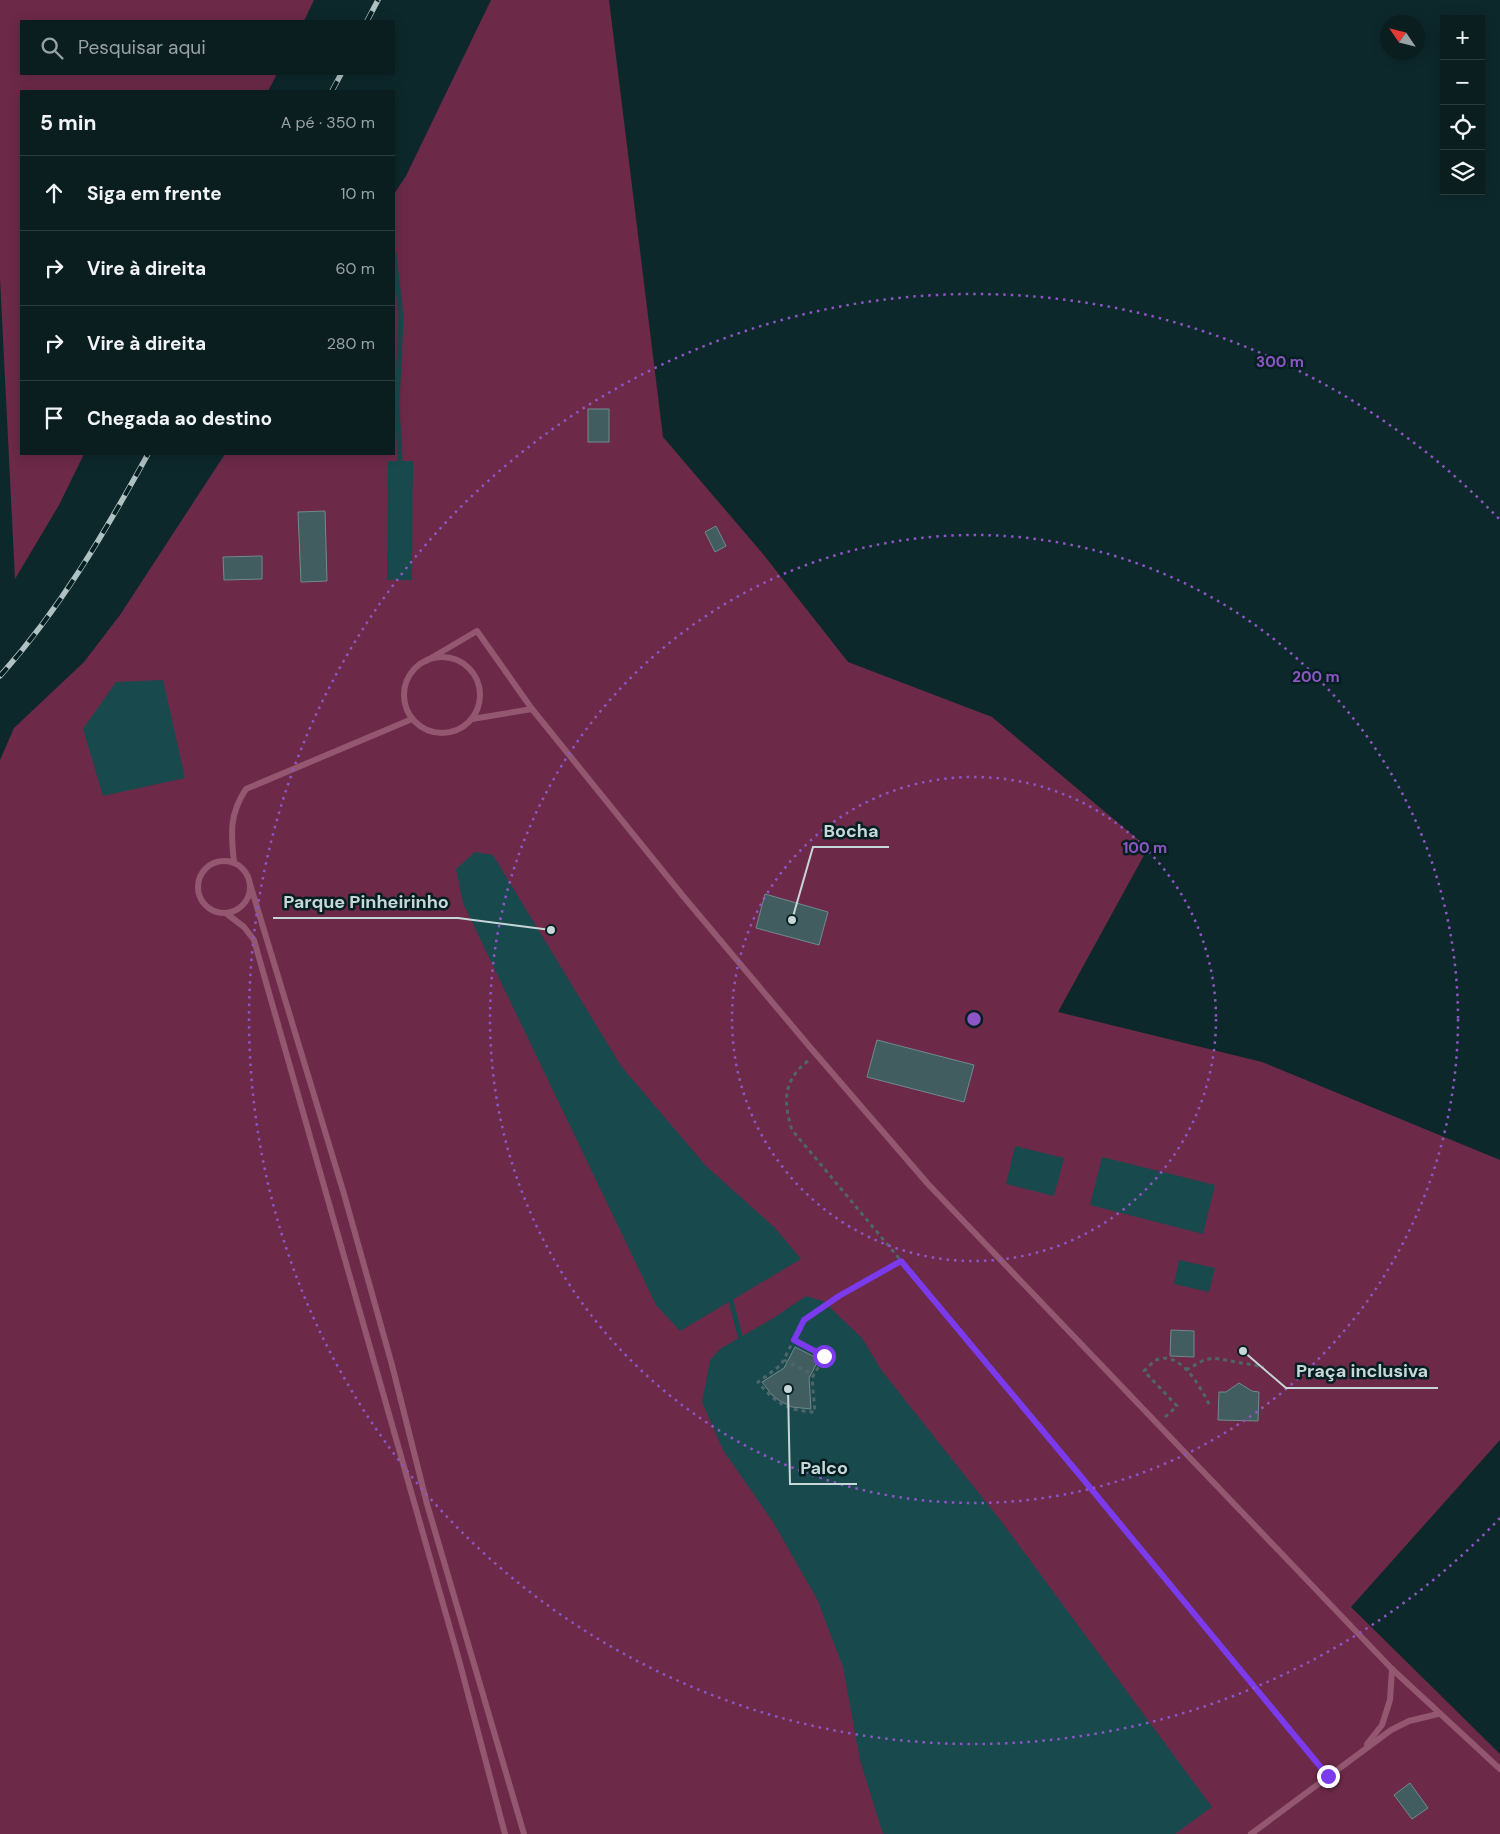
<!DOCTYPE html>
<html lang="pt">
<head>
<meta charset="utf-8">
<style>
  body { margin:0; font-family:"DM Sans",sans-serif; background:#132729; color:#f1f3f6 }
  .controls { position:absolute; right:15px; top:15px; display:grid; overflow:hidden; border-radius:0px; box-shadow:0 2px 12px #0003 }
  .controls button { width:45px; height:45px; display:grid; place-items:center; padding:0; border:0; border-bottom:1px solid #2a3c3e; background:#0a1e20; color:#f1f3f6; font:25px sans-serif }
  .compass { position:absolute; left:1380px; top:15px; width:45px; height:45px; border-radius:50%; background:#0a1e20; box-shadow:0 2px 12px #0003; rotate:305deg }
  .stop { position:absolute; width:15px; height:15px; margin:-11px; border:4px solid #7c3aed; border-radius:50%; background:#fff }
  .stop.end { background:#7c3aed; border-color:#fff; box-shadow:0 1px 5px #0008 }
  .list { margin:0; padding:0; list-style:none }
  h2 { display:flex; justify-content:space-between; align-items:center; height:65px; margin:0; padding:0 20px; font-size:21px }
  h2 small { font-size:16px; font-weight:400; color:#99a2a5 }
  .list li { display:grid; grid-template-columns:32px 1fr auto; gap:15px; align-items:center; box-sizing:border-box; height:75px; padding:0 20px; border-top:1px solid #2a3c3e }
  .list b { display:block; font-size:19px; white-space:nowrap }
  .list em { font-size:16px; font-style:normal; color:#99a2a5 }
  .icon { flex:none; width:28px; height:28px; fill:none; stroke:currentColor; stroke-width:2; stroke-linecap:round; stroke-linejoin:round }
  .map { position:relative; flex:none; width:1500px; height:1834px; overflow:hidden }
  .search { position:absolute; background:#0a1e20; box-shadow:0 2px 12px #0003; left:20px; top:20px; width:375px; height:55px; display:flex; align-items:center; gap:12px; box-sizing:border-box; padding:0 18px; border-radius:0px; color:#99a2a5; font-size:19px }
  .panel { position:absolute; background:#0a1e20; box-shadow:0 2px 12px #0003; left:20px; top:90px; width:375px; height:365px; border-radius:0px }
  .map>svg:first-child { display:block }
</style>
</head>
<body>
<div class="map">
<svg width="1500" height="1834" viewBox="0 0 1500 1834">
  <rect width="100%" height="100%" fill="#0d282b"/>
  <!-- green -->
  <g fill="#6c2a48">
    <polygon points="0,0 314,0 304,21 21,21 21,74 277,74 268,91 21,91 21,454 84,454 59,505 15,579 0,278"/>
    <polygon points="491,0 609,0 663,437 763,554 848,662 992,717 1148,848 1058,1012 1262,1062 1500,1160 1500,1440 1351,1607 1500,1754 1500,1834 0,1834 0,760 14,728 84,662 120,615 225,454 394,454 394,194 406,176"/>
  </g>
  <!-- water -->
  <g fill="#18494d">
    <polygon points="388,461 413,461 412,580 387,580"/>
    <polygon points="163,680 185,778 103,796 83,729 116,682"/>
    <polygon points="475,852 493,855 621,1066 706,1166 775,1228 801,1259 680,1331 656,1305 463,903 456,869"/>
    <polygon points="1015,1146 1064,1158 1054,1196 1006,1184"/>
    <polygon points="1102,1157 1215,1185 1203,1234 1090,1205"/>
    <polygon points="1179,1260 1215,1268 1209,1292 1174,1284"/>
    <polygon points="806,1296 823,1301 862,1338 882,1371 1001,1521 1212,1807 1175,1834 883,1834 860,1760 843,1667 817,1599 773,1522 723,1450 702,1402 710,1360 720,1349 772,1319"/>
  </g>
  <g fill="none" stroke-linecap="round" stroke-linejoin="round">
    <!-- stream -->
    <g stroke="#18494d" stroke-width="5">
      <polyline points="394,254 401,317 397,405 400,461"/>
      <polyline points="731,1301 742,1344"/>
    </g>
  </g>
  <!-- building -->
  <g fill="#415d5f" stroke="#6e8b8e">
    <rect x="588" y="409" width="21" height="33"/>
    <polygon points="325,511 327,581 301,582 298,512"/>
    <polygon points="716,526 726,546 715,552 705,532"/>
    <polygon points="262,556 262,579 224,580 223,557"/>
    <polygon points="765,894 828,912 819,945 756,928"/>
    <polygon points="877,1040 974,1065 964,1102 867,1077"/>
    <polygon points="1171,1330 1194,1331 1194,1357 1170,1356"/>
    <polygon points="795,1347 819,1359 809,1378 811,1409 792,1407 780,1401 772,1395 762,1382 784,1368"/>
    <polygon points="1239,1383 1252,1391 1259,1392 1258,1421 1218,1420 1219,1392 1226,1392"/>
    <polygon points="1410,1783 1428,1808 1412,1819 1394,1795"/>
  </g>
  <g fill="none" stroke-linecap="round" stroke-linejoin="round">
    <!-- path -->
    <g stroke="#4f6668" stroke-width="3" stroke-dasharray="4 4" stroke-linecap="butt">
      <path d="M808,1061C783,1080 783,1102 792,1130L1078,1473L1323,1770"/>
      <path d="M794,1340L825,1356L812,1378L815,1412C788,1411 775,1403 758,1382L781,1365L804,1320L839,1296L901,1261"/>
      <polyline points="784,1360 814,1375"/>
      <polyline points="1186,1370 1204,1360 1214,1358 1264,1367"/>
      <path d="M1165,1417L1177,1406L1144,1371C1149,1367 1153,1360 1159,1359C1182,1352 1202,1390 1210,1406"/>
    </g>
    <!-- lane -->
    <g stroke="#93576f" stroke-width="6">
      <circle cx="442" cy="695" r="38"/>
      <polyline points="426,661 477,631 532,709 683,896 809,1046 928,1184 1392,1669 1500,1769"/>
      <polyline points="472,719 532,709"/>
      <circle cx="224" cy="887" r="26"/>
      <path d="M234,863C231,834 229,814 246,789L412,719"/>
      <polyline points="250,884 344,1194 392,1365 427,1504 524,1834"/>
      <polyline points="227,914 244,927 254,940 459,1660 505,1834"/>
      <polyline points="1367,1744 1382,1725 1390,1700 1392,1669"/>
      <polyline points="1251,1834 1391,1730 1409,1721 1438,1714"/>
    </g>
    <defs>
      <g id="rail">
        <polyline points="367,21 378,0"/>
        <polyline points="332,91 341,74"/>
        <path d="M0,676C60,609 105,532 148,454"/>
      </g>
    </defs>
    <!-- rail casing -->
    <use href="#rail" stroke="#b0c1c2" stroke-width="5.5"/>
    <!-- rail -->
    <use href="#rail" stroke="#041f21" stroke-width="4" stroke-dasharray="11" stroke-linecap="butt"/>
  </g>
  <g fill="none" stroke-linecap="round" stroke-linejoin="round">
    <!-- route -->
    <polyline stroke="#7c3aed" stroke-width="6" points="824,1356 794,1340 804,1320 839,1296 901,1261 1078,1473 1328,1776"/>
  </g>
  <!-- distance rings -->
  <g fill="none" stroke="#8e56c5" stroke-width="2.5" stroke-dasharray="2.5 5">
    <circle cx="974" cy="1019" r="242"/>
    <circle cx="974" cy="1019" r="484"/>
    <path d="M1500 1518A725 725 0 1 1 1500 520"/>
  </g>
  <circle cx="974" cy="1019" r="8" fill="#8e56c5" stroke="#041f21" stroke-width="2.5"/>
  <g font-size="15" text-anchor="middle" font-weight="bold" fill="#8e56c5" stroke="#041f21" stroke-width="5" stroke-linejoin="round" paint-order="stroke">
    <text x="1280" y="367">300 m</text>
    <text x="1316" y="682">200 m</text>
    <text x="1145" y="853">100 m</text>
  </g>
  <!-- callouts -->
  <path fill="none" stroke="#c7d6d7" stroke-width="2" d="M792 920L813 847H889M551 930L458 918H273M1243 1351L1286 1388H1438M788 1389L790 1484H857"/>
  <g fill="#c7d6d7" stroke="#041f21" stroke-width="2">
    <circle cx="792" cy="920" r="5"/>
    <circle cx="551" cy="930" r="5"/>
    <circle cx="1243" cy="1351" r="5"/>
    <circle cx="788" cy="1389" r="5"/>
  </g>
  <g font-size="18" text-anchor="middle" font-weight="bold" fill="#c7d6d7" stroke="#041f21" stroke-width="5" stroke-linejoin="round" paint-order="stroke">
    <text x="851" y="837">Bocha</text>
    <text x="366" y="908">Parque Pinheirinho</text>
    <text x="1362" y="1377">Praça inclusiva</text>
    <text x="824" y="1474">Palco</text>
  </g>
</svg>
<div class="controls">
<button>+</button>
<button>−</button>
<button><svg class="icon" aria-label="locate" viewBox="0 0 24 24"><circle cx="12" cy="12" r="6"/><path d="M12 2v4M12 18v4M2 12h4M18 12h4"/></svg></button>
<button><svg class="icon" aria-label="layers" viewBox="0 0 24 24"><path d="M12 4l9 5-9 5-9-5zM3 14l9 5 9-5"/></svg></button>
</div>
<svg class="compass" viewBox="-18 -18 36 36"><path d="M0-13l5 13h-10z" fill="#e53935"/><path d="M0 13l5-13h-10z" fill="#99a2a5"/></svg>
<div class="stop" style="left:824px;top:1356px"></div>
<div class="stop end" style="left:1328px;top:1776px"></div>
<div class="search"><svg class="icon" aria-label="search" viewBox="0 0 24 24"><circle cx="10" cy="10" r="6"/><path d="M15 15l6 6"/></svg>Pesquisar aqui</div>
<section class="panel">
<h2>5 min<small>A pé · 350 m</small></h2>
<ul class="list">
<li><svg class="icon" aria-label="ahead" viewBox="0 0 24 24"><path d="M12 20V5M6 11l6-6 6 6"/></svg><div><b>Siga em frente</b></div><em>10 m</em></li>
<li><svg class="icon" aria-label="right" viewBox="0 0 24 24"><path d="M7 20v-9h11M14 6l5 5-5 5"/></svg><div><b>Vire à direita</b></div><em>60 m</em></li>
<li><svg class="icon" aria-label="right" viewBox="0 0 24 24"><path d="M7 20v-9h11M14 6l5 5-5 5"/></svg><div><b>Vire à direita</b></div><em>280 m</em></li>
<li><svg class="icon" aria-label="arrive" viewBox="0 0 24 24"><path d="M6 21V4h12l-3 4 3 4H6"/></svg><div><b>Chegada ao destino</b></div></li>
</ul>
</section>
</div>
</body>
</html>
